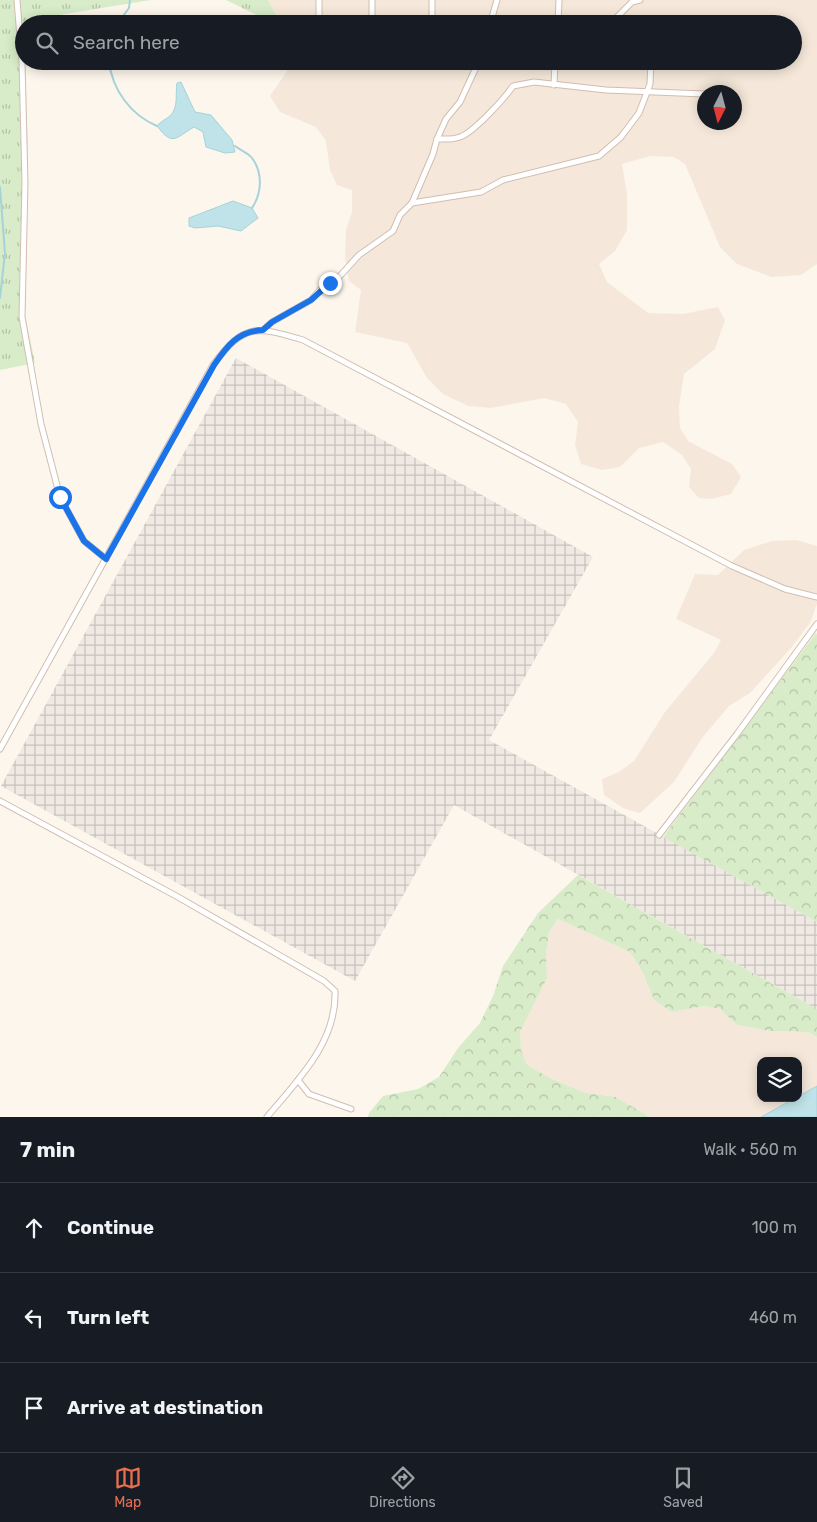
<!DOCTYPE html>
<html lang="en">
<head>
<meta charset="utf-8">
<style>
  body { margin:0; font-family:Rubik,sans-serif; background:#242831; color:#f1f3f6 }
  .controls { position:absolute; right:15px; bottom:15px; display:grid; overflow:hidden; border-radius:10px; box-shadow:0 2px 12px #0003 }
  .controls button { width:45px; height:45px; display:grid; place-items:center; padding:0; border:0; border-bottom:1px solid #363941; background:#171b24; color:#f1f3f6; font:25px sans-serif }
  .compass { position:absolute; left:697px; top:85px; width:45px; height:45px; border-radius:50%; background:#171b24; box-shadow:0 2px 12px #0003; rotate:186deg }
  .stop { position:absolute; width:15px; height:15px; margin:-11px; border:4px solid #1a73e8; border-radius:50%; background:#fff }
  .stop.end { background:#1a73e8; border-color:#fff; box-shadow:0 1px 5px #0008 }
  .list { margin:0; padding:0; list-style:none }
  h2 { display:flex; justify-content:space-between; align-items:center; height:65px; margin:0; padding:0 20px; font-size:21px }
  h2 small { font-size:16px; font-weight:400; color:#9ea1a6 }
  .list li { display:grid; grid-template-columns:32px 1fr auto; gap:15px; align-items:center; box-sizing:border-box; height:90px; padding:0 20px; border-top:1px solid #363941 }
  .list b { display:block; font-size:19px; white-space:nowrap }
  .list em { font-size:16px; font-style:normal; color:#9ea1a6 }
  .icon { flex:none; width:28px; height:28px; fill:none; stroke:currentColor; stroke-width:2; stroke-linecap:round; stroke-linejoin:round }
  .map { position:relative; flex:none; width:817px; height:1117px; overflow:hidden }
  .search { position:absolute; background:#171b24; box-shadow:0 2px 12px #0003; left:15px; right:15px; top:15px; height:55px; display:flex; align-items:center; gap:12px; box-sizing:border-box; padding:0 18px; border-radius:28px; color:#9ea1a6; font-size:19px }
  .sheet { height:335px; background:#171b24 }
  nav { display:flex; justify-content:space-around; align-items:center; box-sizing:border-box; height:70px; border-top:1px solid #363941; background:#171b24; font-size:14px; color:#9ea1a6 }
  nav a { display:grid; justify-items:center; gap:2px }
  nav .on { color:#e76f51 }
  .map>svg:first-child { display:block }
</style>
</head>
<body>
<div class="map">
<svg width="817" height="1117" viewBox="0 0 817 1117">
  <defs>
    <pattern id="industrial-grid" width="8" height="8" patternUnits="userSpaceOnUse" patternTransform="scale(1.25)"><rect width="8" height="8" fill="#efe9e4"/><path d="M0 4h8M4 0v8" fill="none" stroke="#c7c0bb"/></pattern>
    <pattern id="grass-tufts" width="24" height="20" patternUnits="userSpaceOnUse" patternTransform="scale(1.25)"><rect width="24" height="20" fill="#d8ecc9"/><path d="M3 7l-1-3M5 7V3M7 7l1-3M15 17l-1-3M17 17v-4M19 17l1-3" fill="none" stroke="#b4c2a5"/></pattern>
    <pattern id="forest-crowns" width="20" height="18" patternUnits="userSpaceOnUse" patternTransform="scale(1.25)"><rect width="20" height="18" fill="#d8ecc9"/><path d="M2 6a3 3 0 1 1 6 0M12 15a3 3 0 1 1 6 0" fill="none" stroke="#b4c2a5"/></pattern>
  </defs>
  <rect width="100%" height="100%" fill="#fdf6ec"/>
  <!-- residential -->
  <g fill="#f5e8da" fill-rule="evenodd">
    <path d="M268,0H817V264L801,275L771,277L737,264L720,247L685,164L674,157L650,156L622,164L627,194V230L615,251L599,264L607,282L648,313L683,314L718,307L725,320L715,349L684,374L679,406L680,428L688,441L732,464L741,477L731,494L711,499L699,498L689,487L691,469L682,455L663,442L639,448L620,467L602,470L581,464L575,445L578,422L566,404L544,398L491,408L468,406L443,394L427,378L407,343L355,332L361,290L349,281L345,257L346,230L352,212V190L337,185L330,170L326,141L316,127L280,112L270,96L287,71L286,61H793V24H275L276,15ZM704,92H734V122H704Z"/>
    <polygon points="796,540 817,546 817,604 810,623 791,648 750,693 729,706 702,738 674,782 640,813 623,808 604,795 602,779 619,772 634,761 665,712 714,653 721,640 676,619 695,574 718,575 744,550 772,541"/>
    <polygon points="558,919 630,952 643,973 654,1000 672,1012 704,1006 720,1009 737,1025 770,1031 808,1032 817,1037 817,1086 798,1097 798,1061 761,1061 761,1098 797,1098 761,1117 650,1117 616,1097 586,1093 552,1079 527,1065 521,1050 520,1032 547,978 546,953 549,932"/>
  </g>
  <!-- industrial -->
  <polygon fill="url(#industrial-grid)" points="236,358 593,557 489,740 817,922 817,1009 454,805 355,981 1,786"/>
  <!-- grass -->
  <g fill="url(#grass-tufts)">
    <polygon points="0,0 151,0 28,20 27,24 24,24 28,158 25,315 35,363 0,370"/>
    <polygon points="226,0 268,0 276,15 275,24"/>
  </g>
  <!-- forest -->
  <g fill="url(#forest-crowns)">
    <polygon points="816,633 817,635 817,922 663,837"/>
    <polygon points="578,875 817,1009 817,1037 808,1032 770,1031 737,1025 720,1009 704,1006 672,1012 654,1000 643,973 630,952 558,919 549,932 546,953 547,978 520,1032 521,1050 527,1065 552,1079 586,1093 616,1097 650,1117 368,1117 369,1113 383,1096 418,1089 439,1077 458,1048 480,1023 493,996 503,966 538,913"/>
  </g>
  <!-- water -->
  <g fill="#bfe3e8" stroke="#a5d3da">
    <path d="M181,82L195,112L211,115L232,140L235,152L225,153L206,147L203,132L194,127C175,138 173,147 157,126C161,121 165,120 170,116C179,107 175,94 177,83Z"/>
    <polygon points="233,201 252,208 258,218 241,231 218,226 195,228 189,226 189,218"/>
    <polygon points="817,1086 817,1117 761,1117"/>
  </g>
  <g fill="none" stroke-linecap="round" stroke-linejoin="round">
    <!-- stream -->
    <g stroke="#a5d3da" stroke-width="2">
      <polyline points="117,24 129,8 130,0"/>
      <path d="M109,61C112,90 131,115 157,126"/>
      <path d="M235,146C240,150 248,153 252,158C263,173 262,193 252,208"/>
      <polyline points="0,187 5,253 0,298"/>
    </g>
    <defs>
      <g id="minor">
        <polyline points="17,0 22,62 25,183 22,317 41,424 60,497 84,541 106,559"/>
        <polyline points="372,0 372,24"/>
        <polyline points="319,24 319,0"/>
        <polyline points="432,24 432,0"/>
        <polyline points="490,24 497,0"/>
        <polyline points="558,24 559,0"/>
        <polyline points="610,24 632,2 640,0"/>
        <polyline points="554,85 555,61"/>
        <path d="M437,139C445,139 452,140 460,137C474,132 504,99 513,86L534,82L606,90L704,94"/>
        <polyline points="412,203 481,192 503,180 599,156 621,137 639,113 650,84 651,61"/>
        <polyline points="263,330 272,322 311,300 320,290 339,277 359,255 393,231 400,215 412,203 433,154 437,139 446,119 460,102 479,61"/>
        <path d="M0,749L213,365C244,323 256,326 303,340L732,566L785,589L817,597"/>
        <path d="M0,801L178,897L324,981L335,991C337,1042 298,1080 267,1117"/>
        <polyline points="659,835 737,734 817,624"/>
        <polyline points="298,1080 309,1094 351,1109"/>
      </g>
    </defs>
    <!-- minor casing -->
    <use href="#minor" stroke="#d1beb0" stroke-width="7"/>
    <!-- minor -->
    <use href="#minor" stroke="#fff" stroke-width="5"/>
  </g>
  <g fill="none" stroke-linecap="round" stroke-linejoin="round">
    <!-- route -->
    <path stroke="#1a73e8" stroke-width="6" d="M60,497L84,541L106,559L214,365C227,346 238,331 263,330L272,322L311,300L330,283"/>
  </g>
</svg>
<div class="controls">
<button><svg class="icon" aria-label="layers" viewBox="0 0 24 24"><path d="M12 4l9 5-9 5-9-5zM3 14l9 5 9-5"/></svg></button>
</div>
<svg class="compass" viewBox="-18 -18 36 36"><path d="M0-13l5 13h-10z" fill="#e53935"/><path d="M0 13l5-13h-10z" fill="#9ea1a6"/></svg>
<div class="stop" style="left:60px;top:497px"></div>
<div class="stop end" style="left:330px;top:283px"></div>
<div class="search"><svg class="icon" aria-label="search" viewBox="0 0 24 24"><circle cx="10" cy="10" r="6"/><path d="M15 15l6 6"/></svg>Search here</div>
</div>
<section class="sheet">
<h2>7 min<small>Walk · 560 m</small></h2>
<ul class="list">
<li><svg class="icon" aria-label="ahead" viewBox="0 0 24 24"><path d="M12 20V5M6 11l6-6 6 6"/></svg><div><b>Continue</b></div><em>100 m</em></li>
<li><svg class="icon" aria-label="left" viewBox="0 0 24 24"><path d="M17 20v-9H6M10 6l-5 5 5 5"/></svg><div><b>Turn left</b></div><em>460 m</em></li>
<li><svg class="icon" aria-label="arrive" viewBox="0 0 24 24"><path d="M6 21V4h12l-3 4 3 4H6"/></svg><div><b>Arrive at destination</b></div></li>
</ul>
</section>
<nav>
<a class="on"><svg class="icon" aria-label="map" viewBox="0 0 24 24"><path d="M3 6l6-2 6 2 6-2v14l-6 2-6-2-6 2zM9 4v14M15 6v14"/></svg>Map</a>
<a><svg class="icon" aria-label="directions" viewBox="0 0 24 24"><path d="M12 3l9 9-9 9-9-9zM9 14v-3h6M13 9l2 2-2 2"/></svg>Directions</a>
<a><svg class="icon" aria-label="saved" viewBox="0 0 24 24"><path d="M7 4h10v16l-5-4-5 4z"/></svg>Saved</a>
</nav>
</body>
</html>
